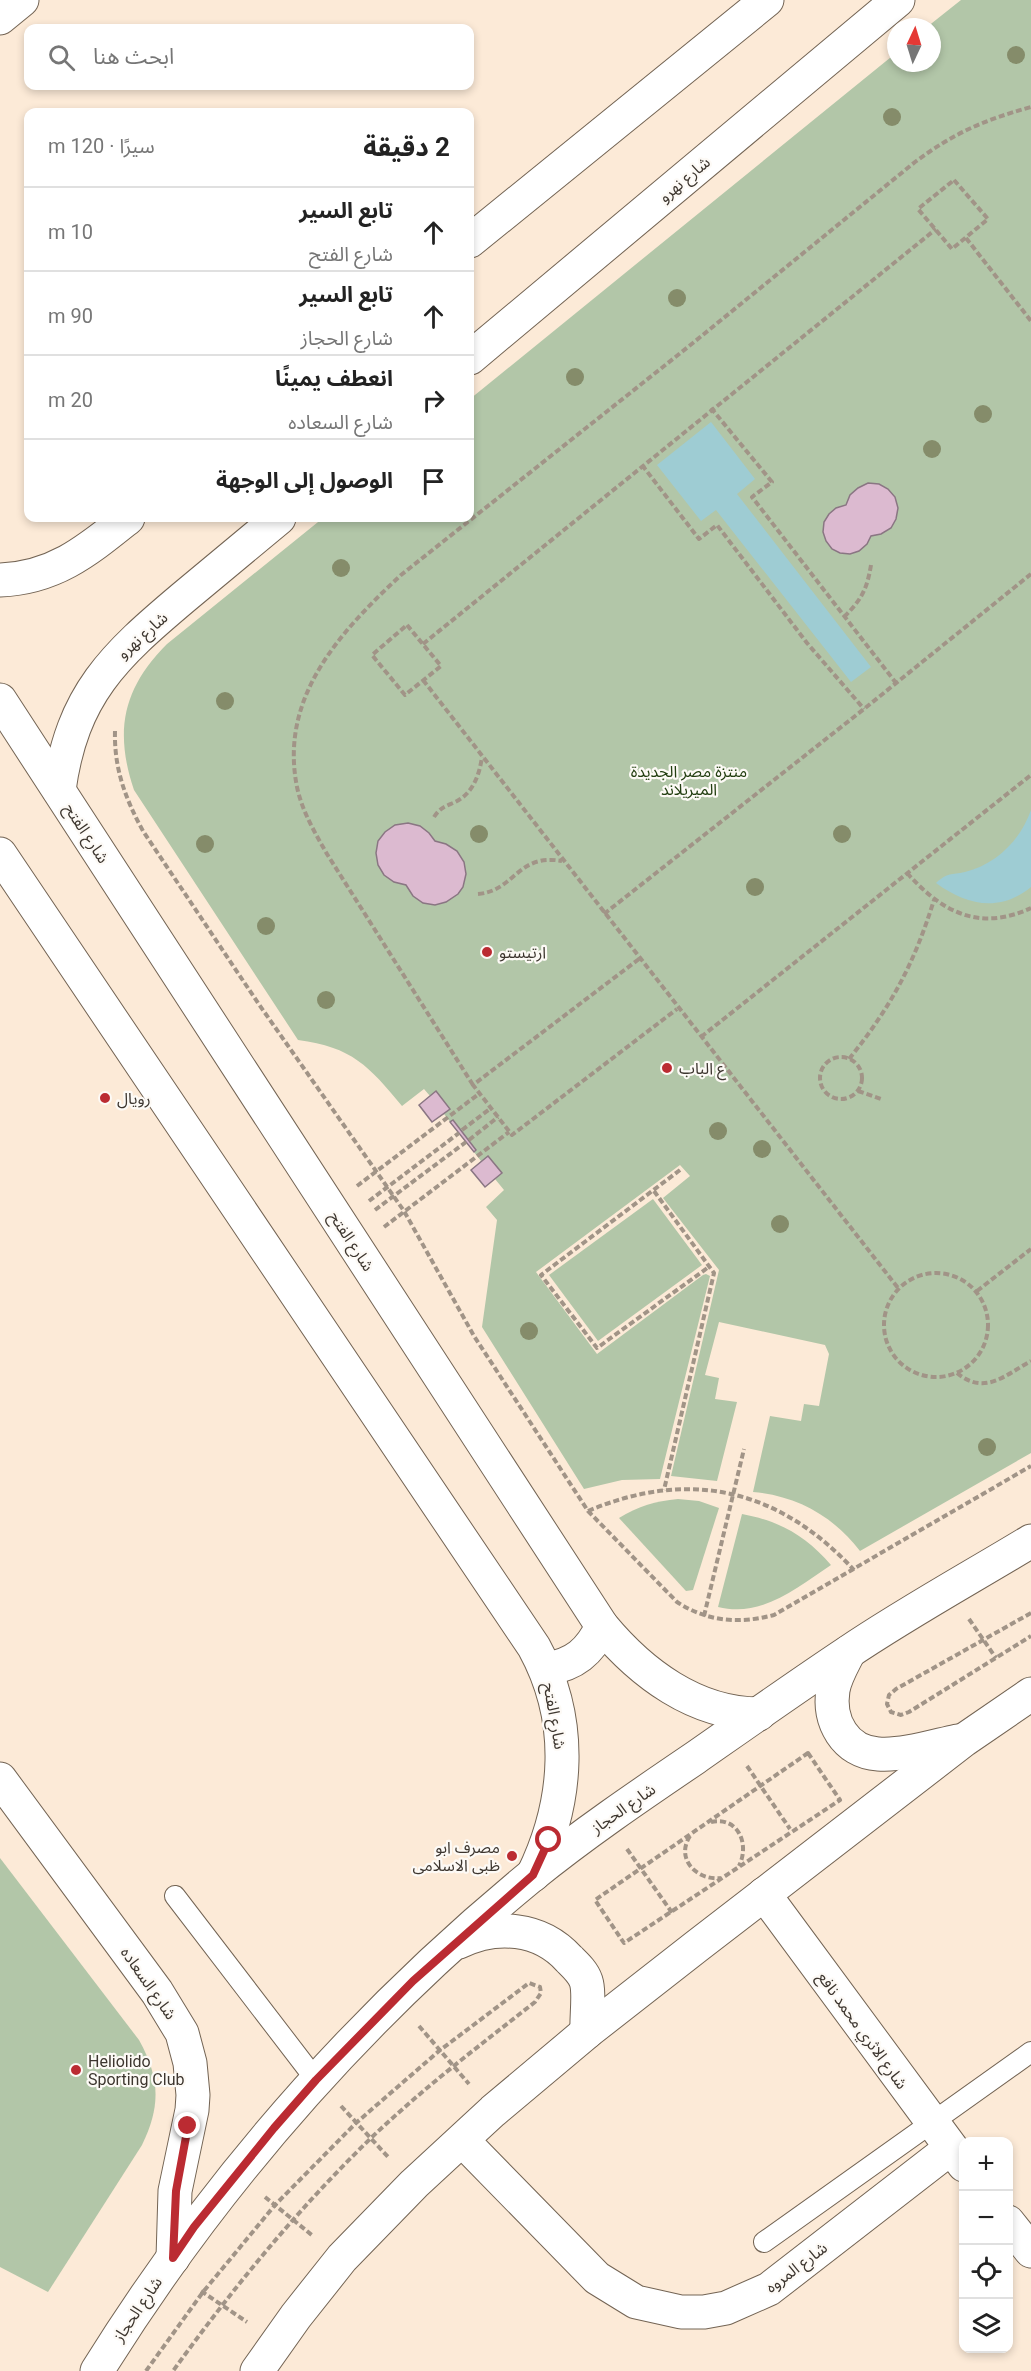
<!DOCTYPE html>
<html lang="ar">
<head>
<meta charset="utf-8">
<style>
  body { margin:0; font-family:Roboto,"Noto Sans Arabic",sans-serif; background:#f2f2f2; color:#222; direction:rtl }
  .controls { position:absolute; right:18px; bottom:18px; display:grid; overflow:hidden; border-radius:12px; box-shadow:0 3px 9px #0003 }
  .controls button { width:54px; height:54px; display:grid; place-items:center; padding:0; border:0; border-bottom:2px solid #e0e0e0; background:#fff; color:#222; font:30px sans-serif }
  .compass { position:absolute; left:887px; top:18px; width:54px; height:54px; border-radius:50%; background:#fff; box-shadow:0 3px 9px #0003; rotate:4deg }
  .stop { position:absolute; width:18px; height:18px; margin:-14px; border:4px solid #bb2b32; border-radius:50%; background:#fff }
  .stop.end { background:#bb2b32; border-color:#fff; box-shadow:0 2px 6px #0008 }
  .list { margin:0; padding:0; list-style:none }
  h2 { display:flex; justify-content:space-between; align-items:center; height:78px; margin:0; padding:0 24px; font-size:26px }
  h2 small { font-size:20px; font-weight:400; color:#767676 }
  .list li { display:grid; grid-template-columns:39px 1fr auto; gap:18px; align-items:center; box-sizing:border-box; height:84px; padding:0 24px; border-top:2px solid #e0e0e0 }
  .list b { display:block; font-size:22px; white-space:nowrap }
  .list p { margin:0; font-size:20px; white-space:nowrap; color:#767676 }
  .list em { font-size:20px; font-style:normal; color:#767676 }
  .icon { flex:none; width:33px; height:33px; fill:none; stroke:currentColor; stroke-width:2; stroke-linecap:round; stroke-linejoin:round }
  .map { position:relative; flex:none; width:1031px; height:2371px; overflow:hidden; direction:ltr }
  .search { position:absolute; background:#fff; box-shadow:0 3px 9px #0003; left:24px; top:24px; width:450px; height:66px; display:flex; align-items:center; gap:15px; box-sizing:border-box; padding:0 21px; border-radius:12px; color:#767676; font-size:22px }
  .panel { position:absolute; background:#fff; box-shadow:0 3px 9px #0003; left:24px; top:108px; width:450px; height:414px; border-radius:12px; direction:rtl }
  .map>svg:first-child { display:block }
</style>
</head>
<body>
<div class="map">
<svg width="1031" height="2371" viewBox="0 0 1031 2371">
  <rect width="100%" height="100%" fill="#fcead7"/>
  <!-- green -->
  <g fill="#b2c6a8">
    <path d="M961,0H1031V1453L860,1551C833,1516 797,1496 753,1492L770,1416L801,1421L804,1404L819,1406L829,1354L825,1345L719,1322L705,1375L719,1378L715,1399L737,1402L717,1481L671,1476L719,1270L663,1198L690,1176L680,1165L536,1272L597,1354L703,1275L706,1274L710,1276L660,1479L622,1480L584,1489L482,1327L497,1220L486,1207L504,1190L495,1179L485,1187L471,1170L481,1161L444,1114L432,1122L419,1105L430,1096L424,1089L402,1106C369,1066 352,1047 298,1040L134,790C114,731 123,688 167,644L323,518H470V399L896,53V63H932V27H927Z"/>
    <polygon points="653,1199 702,1265 598,1341 549,1275"/>
    <path d="M678,1499L699,1501L719,1508L693,1590L686,1591L619,1518C639,1506 655,1501 678,1499Z"/>
    <path d="M742,1514C780,1521 806,1536 831,1565C796,1588 762,1618 718,1607Z"/>
    <path d="M0,1858L139,2040C160,2078 161,2106 142,2145L48,2292L0,2267Z"/>
  </g>
  <!-- water -->
  <g fill="#9eccd3">
    <polygon points="711,422 755,479 737,494 871,667 851,682 716,510 701,521 657,465"/>
    <path d="M1031,810V887C999,913 966,905 936,883C948,872 951,875 965,872C997,864 1021,839 1031,810Z"/>
  </g>
  <!-- building -->
  <g fill="#dcbad0" stroke="#8a7683" stroke-width="1.5">
    <polygon points="868,483 879,484 888,489 895,497 898,508 896,519 891,528 881,534 871,536 867,544 859,551 850,554 840,553 832,549 826,541 823,532 824,522 829,514 836,508 846,505 850,495 858,488"/>
    <polygon points="408,823 420,826 429,833 435,841 446,844 457,851 464,862 466,874 463,887 458,894 446,902 435,905 423,903 413,896 406,885 394,882 384,875 378,865 376,853 378,841 385,832 395,825"/>
    <polygon points="436,1091 450,1109 432,1122 419,1105"/>
    <polygon points="453,1120 476,1150 474,1152 450,1122"/>
    <polygon points="488,1156 502,1173 485,1187 471,1170"/>
  </g>
  <g fill="none" stroke-linecap="round" stroke-linejoin="round">
    <defs>
      <g id="lane">
        <polyline points="175,1896 316,2080"/>
        <polyline points="764,2242 1031,2052"/>
      </g>
      <g id="street">
        <polyline points="0,18 22,0"/>
        <polyline points="470,241 767,0"/>
        <polyline points="470,358 898,0"/>
        <path d="M0,580C55,578 88,550 128,518"/>
        <path d="M59,790C72,694 114,656 184,597C216,570 248,544 279,518"/>
        <polyline points="0,1779 157,1992 182,2033 190,2063 193,2095 192,2110 175,2191 173,2258"/>
        <polyline points="764,1894 964,2165"/>
        <polyline points="463,2141 597,2278 636,2302 681,2312 704,2312 726,2308 769,2289 951,2148"/>
        <polyline points="1008,2222 1031,2251"/>
      </g>
      <g id="secondary">
        <path d="M0,700L602,1626C641,1673 695,1714 759,1714"/>
        <path d="M0,854L534,1647C574,1720 569,1801 533,1875"/>
        <path d="M546,1669C574,1665 590,1652 602,1626"/>
      </g>
      <g id="primary">
        <path d="M849,1652C843,1664 835,1677 833,1690C828,1721 845,1752 878,1754C902,1756 934,1746 957,1741"/>
        <path d="M459,1942C496,1924 540,1927 569,1959C575,1965 583,1972 586,1981C590,1993 586,2018 587,2032"/>
        <path d="M97,2371C214,2183 360,2017 530,1877C583,1834 639,1796 695,1758C745,1723 796,1687 847,1653C906,1613 970,1578 1031,1541"/>
        <polyline points="257,2371 296,2316 342,2258 414,2184 493,2111 587,2032 697,1946 964,1740 1031,1694"/>
      </g>
    </defs>
    <!-- lane casing -->
    <use href="#lane" stroke="#736454" stroke-width="22"/>
    <!-- street casing -->
    <use href="#street" stroke="#736454" stroke-width="35"/>
    <!-- secondary casing -->
    <use href="#secondary" stroke="#736454" stroke-width="35"/>
    <!-- primary casing -->
    <use href="#primary" stroke="#736454" stroke-width="35"/>
    <!-- path -->
    <g stroke="#a19487" stroke-width="4" stroke-dasharray="6 3" stroke-linecap="butt">
      <polygon points="954,180 988,219 952,249 918,209"/>
      <polyline points="966,238 1031,321"/>
      <polyline points="711,408 772,482 752,497 896,683"/>
      <polyline points="642,465 699,539 717,525 807,643 864,709"/>
      <path d="M844,617C862,599 867,589 871,565"/>
      <polygon points="407,625 441,666 405,695 372,655"/>
      <polyline points="423,644 936,229"/>
      <polyline points="423,680 898,1288"/>
      <path d="M115,731C114,768 125,798 143,831L258,1003L404,1211L474,1336L588,1511L677,1602C708,1622 739,1624 774,1615L1031,1466"/>
      <path d="M434,817C440,808 444,807 453,803C472,795 479,777 482,757"/>
      <path d="M907,873C942,912 979,932 1031,908"/>
      <path d="M478,894C515,891 517,853 562,861"/>
      <polyline points="604,914 864,709 1031,574"/>
      <polyline points="639,959 473,1085 512,1135 677,1009"/>
      <polyline points="701,1037 1031,775"/>
      <circle cx="841" cy="1078" r="21"/>
      <path d="M849,1059C891,1007 914,964 934,900"/>
      <path d="M473,1085L327,854C315,833 302,811 297,787C279,697 340,632 401,575L688,347L915,162C954,133 984,120 1031,107"/>
      <polyline points="858,1091 881,1099"/>
      <polyline points="462,1130 491,1108"/>
      <polyline points="469,1140 498,1117"/>
      <polyline points="680,1170 541,1275 597,1348 710,1266"/>
      <polyline points="357,1186 480,1093"/>
      <polyline points="654,1191 714,1273 664,1490"/>
      <polyline points="369,1201 459,1133"/>
      <polyline points="375,1210 466,1142"/>
      <polyline points="384,1227 509,1132"/>
      <circle cx="936" cy="1325" r="52"/>
      <polyline points="977,1291 1031,1249"/>
      <path d="M957,1373C985,1396 1005,1375 1031,1361"/>
      <path d="M588,1511C690,1468 779,1489 854,1570"/>
      <polyline points="1031,1613 896,1689 889,1695 887,1704 891,1712 901,1715 909,1712 1031,1636"/>
      <polyline points="704,1616 744,1449"/>
      <polyline points="969,1619 996,1658"/>
      <polygon points="808,1753 840,1800 624,1943 595,1900"/>
      <polyline points="747,1766 790,1829"/>
      <path d="M711,1822C738,1816 750,1844 739,1866"/>
      <path d="M690,1836C675,1859 697,1881 721,1878"/>
      <polyline points="627,1849 673,1914"/>
      <polyline points="419,2026 469,2084"/>
      <polyline points="341,2106 389,2158"/>
      <polyline points="265,2197 313,2236"/>
      <polyline points="201,2291 247,2322"/>
      <path d="M146,2371L203,2292L275,2205L356,2123L439,2051L529,1983L540,1987L541,1993L535,2002C479,2046 422,2089 370,2139C297,2210 233,2288 173,2371"/>
    </g>
    <!-- lane -->
    <use href="#lane" stroke="#fff" stroke-width="20"/>
    <!-- street -->
    <use href="#street" stroke="#fff" stroke-width="33"/>
    <!-- secondary -->
    <use href="#secondary" stroke="#fff" stroke-width="33"/>
    <!-- primary -->
    <use href="#primary" stroke="#fff" stroke-width="33"/>
  </g>
  <!-- trees -->
  <g fill="#858c6a">
    <circle cx="1016" cy="55" r="9"/>
    <circle cx="892" cy="117" r="9"/>
    <circle cx="677" cy="298" r="9"/>
    <circle cx="575" cy="377" r="9"/>
    <circle cx="983" cy="414" r="9"/>
    <circle cx="932" cy="449" r="9"/>
    <circle cx="341" cy="568" r="9"/>
    <circle cx="225" cy="701" r="9"/>
    <circle cx="479" cy="834" r="9"/>
    <circle cx="842" cy="834" r="9"/>
    <circle cx="205" cy="844" r="9"/>
    <circle cx="755" cy="887" r="9"/>
    <circle cx="266" cy="926" r="9"/>
    <circle cx="326" cy="1000" r="9"/>
    <circle cx="718" cy="1131" r="9"/>
    <circle cx="762" cy="1149" r="9"/>
    <circle cx="780" cy="1224" r="9"/>
    <circle cx="529" cy="1331" r="9"/>
    <circle cx="987" cy="1447" r="9"/>
  </g>
  <g fill="none" stroke-linecap="round" stroke-linejoin="round">
    <!-- route -->
    <polyline stroke="#bb2b32" stroke-width="8" points="188,2126 176,2191 173,2258 194,2227 274,2128 316,2080 413,1981 533,1875 549,1840"/>
  </g>
  <!-- markers -->
  <g fill="#bb2b32" stroke="#fdfaf6" stroke-width="2">
    <circle cx="487" cy="952" r="6"/>
    <circle cx="667" cy="1068" r="6"/>
    <circle cx="105" cy="1098" r="6"/>
    <circle cx="512" cy="1856" r="6"/>
    <circle cx="76" cy="2070" r="6"/>
  </g>
  <g text-anchor="middle" stroke-width="4.5" stroke-linejoin="round" paint-order="stroke">
    <!-- street labels -->
    <g font-size="16" fill="#3d362f" stroke="#fdfaf6">
      <text transform="translate(684 179) rotate(-40)" y="6">شارع نهرو</text>
      <text transform="translate(142 635) rotate(-42)" y="6">شارع نهرو</text>
      <text transform="translate(87 833) rotate(57)" y="6">شارع الفتح</text>
      <text transform="translate(352 1241) rotate(57)" y="6">شارع الفتح</text>
      <text transform="translate(555 1716) rotate(80)" y="6">شارع الفتح</text>
      <text transform="translate(623 1808) rotate(-35)" y="6">شارع الحجاز</text>
      <text transform="translate(149 1983) rotate(55)" y="6">شارع السعاده</text>
      <text transform="translate(863 2030) rotate(54)" y="6">شارع الاثري محمد نافع</text>
      <text transform="translate(796 2267) rotate(-37)" y="6">شارع المروه</text>
      <text transform="translate(137 2309) rotate(-56)" y="6">شارع الحجاز</text>
    </g>
    <!-- park labels -->
    <g font-size="16" fill="#233f11" stroke="#fdfaf6">
      <text x="689" y="777">منتزة مصر الجديدة<tspan x="689" dy="18">الميريلاند</tspan></text>
    </g>
    <!-- poi labels -->
    <g font-size="16" fill="#3d362f" stroke="#fdfaf6" text-anchor="start">
      <text x="499" y="958">ارتيستو</text>
      <text x="679" y="1074">ع الباب</text>
      <text x="117" y="1104">رويال</text>
      <text x="500" y="1853" text-anchor="end">مصرف ابو<tspan x="500" dy="18">ظبى الاسلامى</tspan></text>
      <text x="88" y="2067">Heliolido<tspan x="88" dy="18">Sporting Club</tspan></text>
    </g>
  </g>
</svg>
<div class="controls">
<button>+</button>
<button>−</button>
<button><svg class="icon" aria-label="locate" viewBox="0 0 24 24"><circle cx="12" cy="12" r="6"/><path d="M12 2v4M12 18v4M2 12h4M18 12h4"/></svg></button>
<button><svg class="icon" aria-label="layers" viewBox="0 0 24 24"><path d="M12 4l9 5-9 5-9-5zM3 14l9 5 9-5"/></svg></button>
</div>
<svg class="compass" viewBox="-18 -18 36 36"><path d="M0-13l5 13h-10z" fill="#e53935"/><path d="M0 13l5-13h-10z" fill="#767676"/></svg>
<div class="stop" style="left:549px;top:1840px"></div>
<div class="stop end" style="left:188px;top:2126px"></div>
<div class="search"><svg class="icon" aria-label="search" viewBox="0 0 24 24"><circle cx="10" cy="10" r="6"/><path d="M15 15l6 6"/></svg>ابحث هنا</div>
<section class="panel">
<h2>2 دقيقة<small>سيرًا · 120 m</small></h2>
<ul class="list">
<li><svg class="icon" aria-label="ahead" viewBox="0 0 24 24"><path d="M12 20V5M6 11l6-6 6 6"/></svg><div><b>تابع السير</b><p>شارع الفتح</p></div><em>10 m</em></li>
<li><svg class="icon" aria-label="ahead" viewBox="0 0 24 24"><path d="M12 20V5M6 11l6-6 6 6"/></svg><div><b>تابع السير</b><p>شارع الحجاز</p></div><em>90 m</em></li>
<li><svg class="icon" aria-label="right" viewBox="0 0 24 24"><path d="M7 20v-9h11M14 6l5 5-5 5"/></svg><div><b>انعطف يمينًا</b><p>شارع السعاده</p></div><em>20 m</em></li>
<li><svg class="icon" aria-label="arrive" viewBox="0 0 24 24"><path d="M6 21V4h12l-3 4 3 4H6"/></svg><div><b>الوصول إلى الوجهة</b></div></li>
</ul>
</section>
</div>
</body>
</html>
